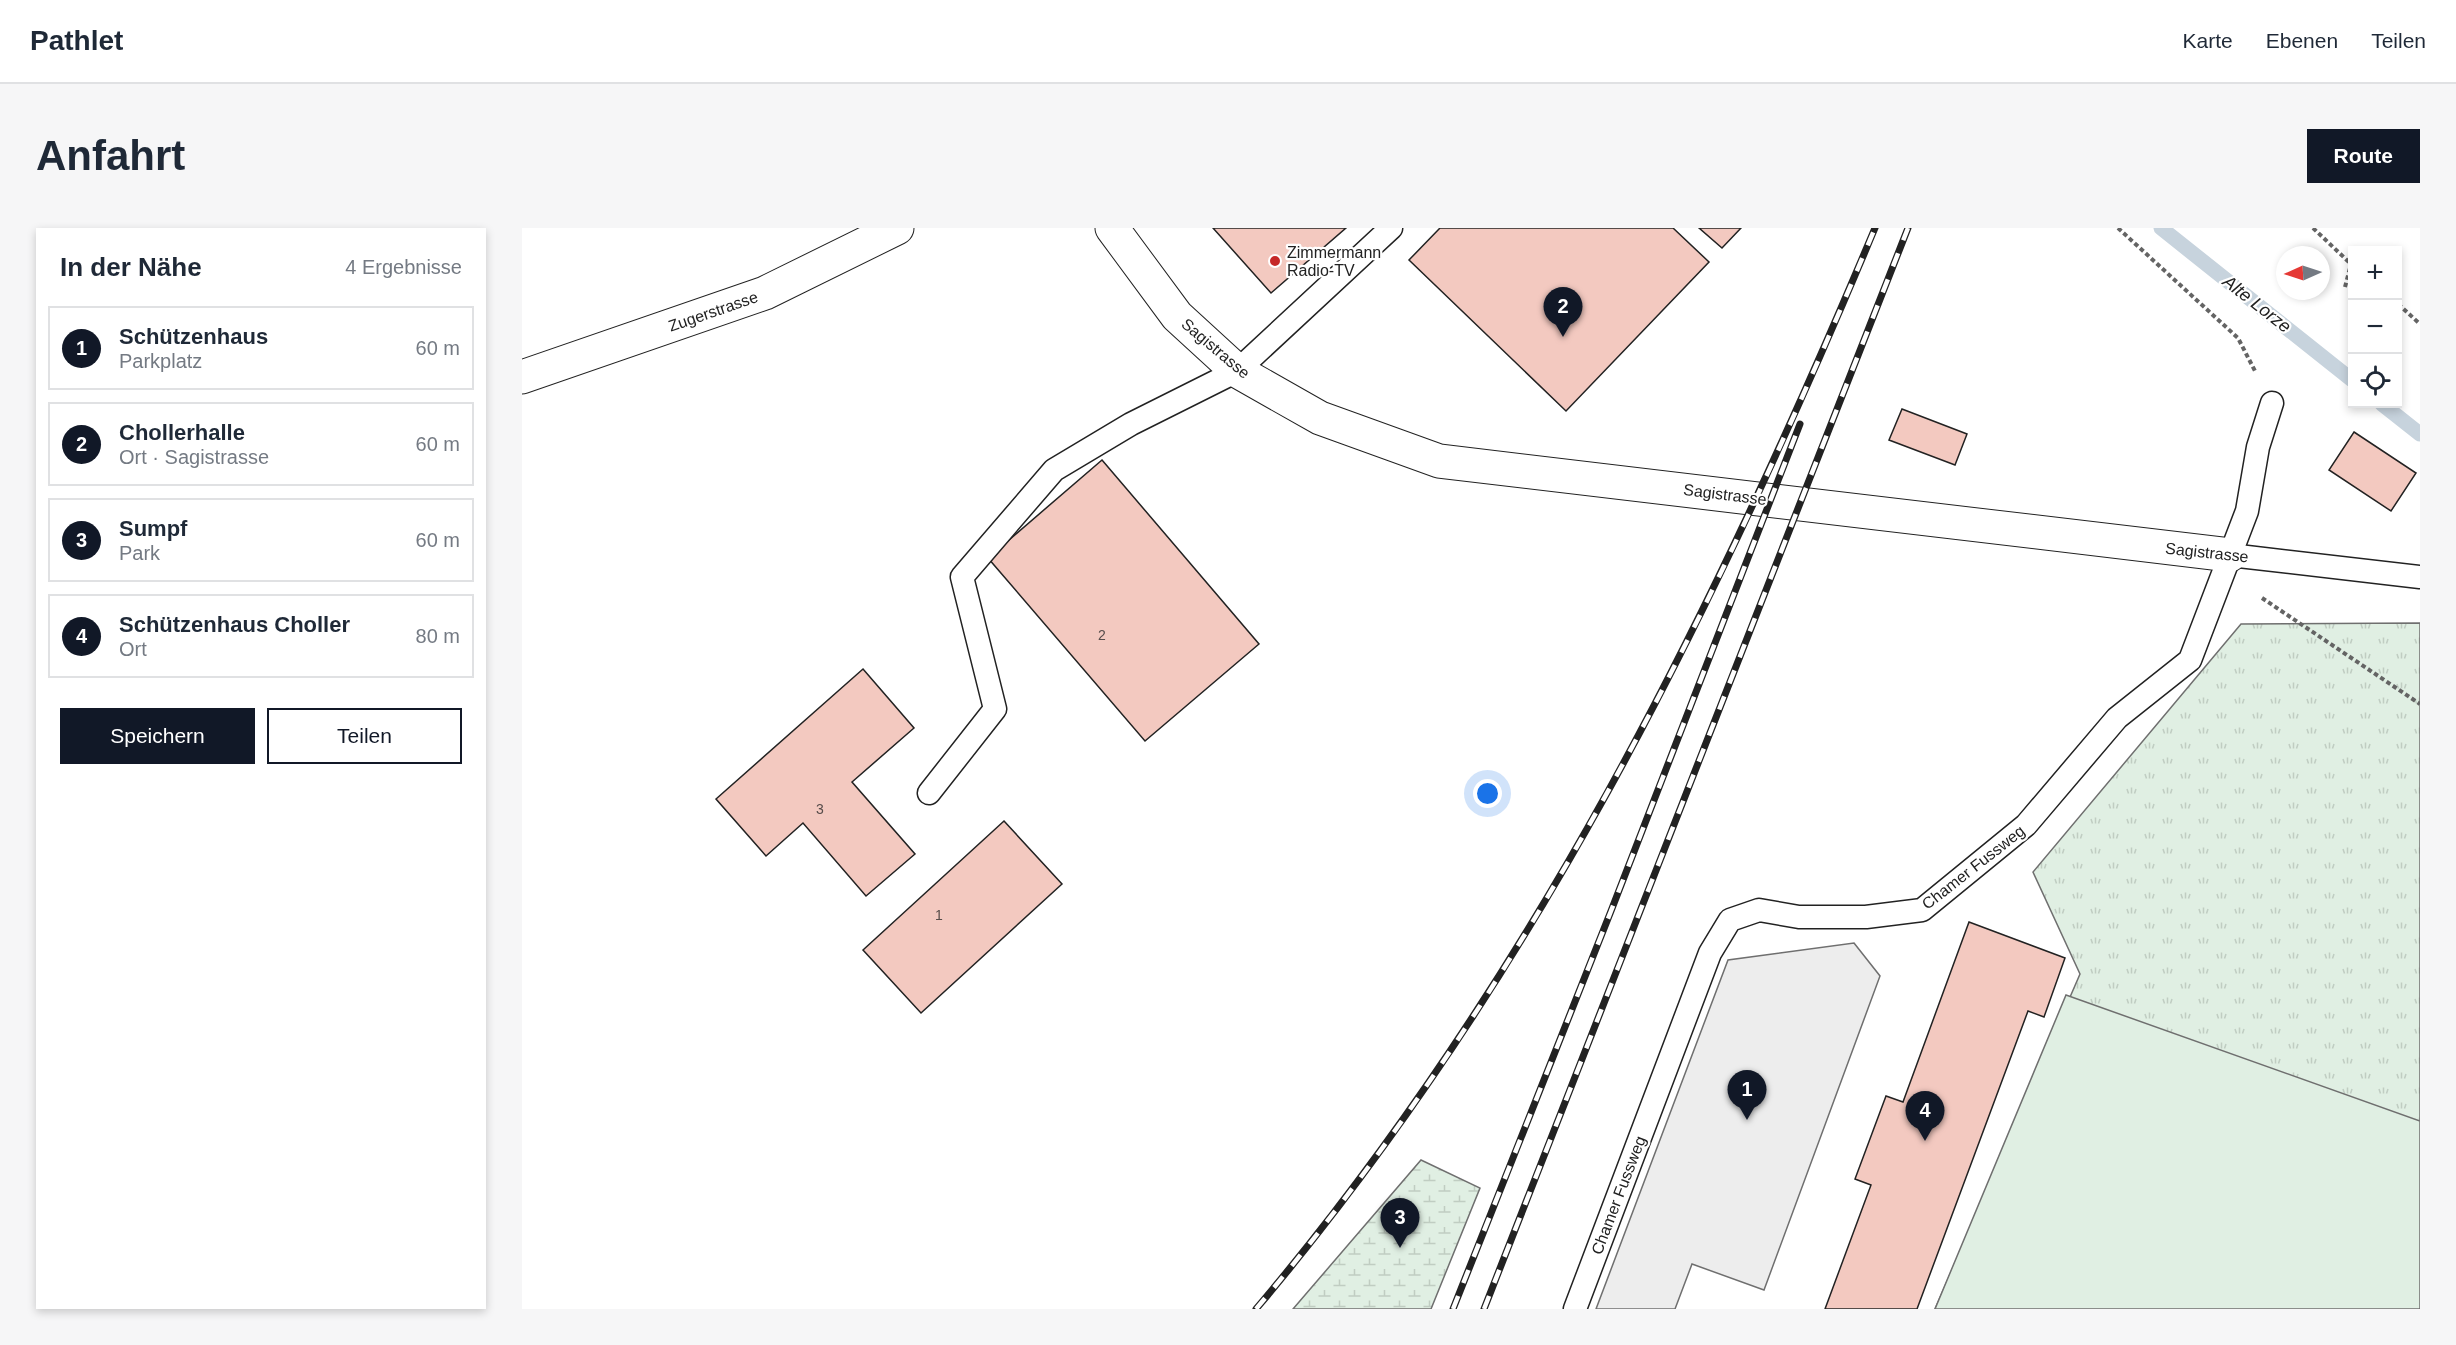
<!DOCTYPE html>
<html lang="de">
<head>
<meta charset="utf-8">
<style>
  body { margin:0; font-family:Arial,sans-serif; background:#f6f6f7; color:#1f2937 }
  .controls { position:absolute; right:18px; top:18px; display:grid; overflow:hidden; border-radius:0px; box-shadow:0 3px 9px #0003 }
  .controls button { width:54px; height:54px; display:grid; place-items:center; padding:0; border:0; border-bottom:2px solid #e0e1e3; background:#fff; color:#1f2937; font:30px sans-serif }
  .compass { position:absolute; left:1754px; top:18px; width:54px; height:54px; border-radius:50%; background:#fff; box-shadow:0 3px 9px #0003; rotate:267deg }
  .you { position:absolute; left:966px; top:566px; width:21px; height:21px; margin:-15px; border:4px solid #fff; border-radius:50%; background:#1a73e8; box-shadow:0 0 0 9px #1a73e833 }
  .badge { display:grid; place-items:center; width:39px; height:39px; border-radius:50%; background:#111827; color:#fff; font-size:20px; font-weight:700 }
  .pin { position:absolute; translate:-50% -50px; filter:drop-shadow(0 2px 3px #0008) }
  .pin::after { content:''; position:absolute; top:32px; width:21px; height:18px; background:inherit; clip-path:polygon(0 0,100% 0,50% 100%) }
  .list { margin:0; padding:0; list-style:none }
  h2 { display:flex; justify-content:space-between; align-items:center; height:78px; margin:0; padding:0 24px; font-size:26px }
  h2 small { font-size:20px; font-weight:400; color:#747a83 }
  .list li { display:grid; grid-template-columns:39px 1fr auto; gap:18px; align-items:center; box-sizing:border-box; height:84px; margin:0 12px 12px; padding:0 12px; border:2px solid #e0e1e3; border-radius:0px }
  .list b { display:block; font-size:22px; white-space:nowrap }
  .list p { margin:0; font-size:20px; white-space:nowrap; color:#747a83 }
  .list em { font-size:20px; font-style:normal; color:#747a83 }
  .actions { display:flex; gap:12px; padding:18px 24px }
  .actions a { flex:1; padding:14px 0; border:2px solid #111827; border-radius:0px; text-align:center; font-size:21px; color:#111827 }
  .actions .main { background:#111827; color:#fff }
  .icon { flex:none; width:33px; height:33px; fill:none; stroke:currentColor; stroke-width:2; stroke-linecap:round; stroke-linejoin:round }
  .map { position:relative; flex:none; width:1898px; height:1081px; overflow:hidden; border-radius:0px }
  header { display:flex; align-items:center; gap:36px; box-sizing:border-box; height:84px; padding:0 30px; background:#fff; border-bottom:2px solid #e0e1e3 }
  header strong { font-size:28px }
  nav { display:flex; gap:33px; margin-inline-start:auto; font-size:21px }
  .intro { display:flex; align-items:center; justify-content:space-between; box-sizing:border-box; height:144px; padding:0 36px }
  h1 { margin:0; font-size:42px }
  .button { padding:15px 27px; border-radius:0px; background:#111827; color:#fff; font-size:21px; font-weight:700 }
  main { display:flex; gap:36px; padding:0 36px }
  aside { flex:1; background:#fff; border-radius:0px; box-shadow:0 3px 9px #0003 }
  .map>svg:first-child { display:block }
</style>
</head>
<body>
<header>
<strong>Pathlet</strong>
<nav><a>Karte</a><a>Ebenen</a><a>Teilen</a></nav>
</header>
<div class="intro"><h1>Anfahrt</h1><a class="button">Route</a></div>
<main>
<aside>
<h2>In der Nähe<small>4 Ergebnisse</small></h2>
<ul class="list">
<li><span class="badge">1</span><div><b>Schützenhaus</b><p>Parkplatz</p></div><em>60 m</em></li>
<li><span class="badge">2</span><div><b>Chollerhalle</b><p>Ort · Sagistrasse</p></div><em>60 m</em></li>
<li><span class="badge">3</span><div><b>Sumpf</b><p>Park</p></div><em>60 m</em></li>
<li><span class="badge">4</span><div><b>Schützenhaus Choller</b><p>Ort</p></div><em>80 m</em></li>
</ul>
<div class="actions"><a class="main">Speichern</a><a>Teilen</a></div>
</aside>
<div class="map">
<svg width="1898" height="1081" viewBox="0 0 1898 1081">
  <defs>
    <pattern id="grass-tufts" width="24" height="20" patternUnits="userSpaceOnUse" patternTransform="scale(1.5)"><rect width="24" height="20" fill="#e0efe3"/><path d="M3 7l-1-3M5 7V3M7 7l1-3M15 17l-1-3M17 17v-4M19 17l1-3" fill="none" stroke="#c0cdc2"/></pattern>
    <pattern id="wetland-marsh" width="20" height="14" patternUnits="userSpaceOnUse" patternTransform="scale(1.5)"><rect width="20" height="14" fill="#e0efe3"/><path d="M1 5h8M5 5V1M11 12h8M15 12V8" fill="none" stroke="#c0cdc2"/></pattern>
  </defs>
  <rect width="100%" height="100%" fill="#fff"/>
  <!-- grass -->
  <polygon fill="url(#grass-tufts)" stroke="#6f6f6f" stroke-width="1.5" points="1898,395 1898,1081 1413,1081 1558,746 1511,644 1719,396"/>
  <!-- wetland -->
  <polygon fill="url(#wetland-marsh)" stroke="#6f6f6f" stroke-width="1.5" points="899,932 958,960 909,1081 771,1081"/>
  <!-- green -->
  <polygon fill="#e0efe3" stroke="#6f6f6f" stroke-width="1.5" points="1544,767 1898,893 1898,1081 1413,1081"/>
  <!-- parking -->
  <polygon fill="#ededed" stroke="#6f6f6f" stroke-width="1.5" points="1332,715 1358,748 1242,1062 1170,1036 1153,1081 1074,1081 1206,732"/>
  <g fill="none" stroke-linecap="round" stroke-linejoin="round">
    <!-- stream -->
    <g stroke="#c7d3dd" stroke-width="15">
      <polyline points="1639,0 1830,152"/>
      <polyline points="1860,176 1898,206"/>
    </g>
  </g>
  <!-- building -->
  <g fill="#f3c9c0" stroke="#222" stroke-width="1.5">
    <polygon points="691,0 824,0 749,65"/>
    <polygon points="918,0 1151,0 1187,34 1044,183 887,32"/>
    <polygon points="1177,0 1219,0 1200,20"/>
    <polygon points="1380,181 1445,206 1433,237 1367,212"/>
    <polygon points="1832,204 1894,245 1869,283 1807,242"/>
    <polygon points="580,232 737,416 623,513 466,330"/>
    <polygon points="341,441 392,500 330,554 393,626 344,668 281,595 244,628 194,571"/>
    <polygon points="482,593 540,656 399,785 341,722"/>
    <polygon points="1447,694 1543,730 1522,789 1506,783 1395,1081 1303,1081 1349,957 1333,951 1364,868 1381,874"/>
  </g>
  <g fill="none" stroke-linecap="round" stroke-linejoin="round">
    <defs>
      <g id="lane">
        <polyline points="1708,327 1898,349"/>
        <polyline points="407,565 473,481 440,349 532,242 609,196 715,143 869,0"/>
        <polyline points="1053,1081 1188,725 1208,692 1237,682 1277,689 1344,689 1400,682 1504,597 1595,490 1668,432 1725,283 1736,219 1750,175"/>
      </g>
      <polyline id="street" points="590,0 655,88 715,143 798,190 917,233 1708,327"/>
      <polyline id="primary" points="0,149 243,65 375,0"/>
    </defs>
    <!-- lane casing -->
    <use href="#lane" stroke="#222" stroke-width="25"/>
    <!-- street casing -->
    <use href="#street" stroke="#222" stroke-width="35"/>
    <!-- primary casing -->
    <use href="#primary" stroke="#222" stroke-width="35"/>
    <!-- path -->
    <g stroke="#646464" stroke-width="4" stroke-dasharray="4.5 3" stroke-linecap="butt">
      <polyline points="1596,0 1716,110 1733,143"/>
      <polyline points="1791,0 1830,37"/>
      <polyline points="1823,59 1829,36"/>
      <polyline points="1876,76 1898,96"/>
      <polyline points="1740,370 1898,476"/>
    </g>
    <!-- lane -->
    <use href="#lane" stroke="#fff" stroke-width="22"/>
    <!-- street -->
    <use href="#street" stroke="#fff" stroke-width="33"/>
    <!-- primary -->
    <use href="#primary" stroke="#fff" stroke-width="33"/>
    <defs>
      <g id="rail">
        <path d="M734,1081C1008,757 1190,389 1353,0"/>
        <polyline points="931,1081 1089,683 1278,196"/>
        <polyline points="962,1081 1386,0"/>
      </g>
    </defs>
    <!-- rail casing -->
    <use href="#rail" stroke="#222" stroke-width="7"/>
    <!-- rail -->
    <use href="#rail" stroke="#fff" stroke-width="4.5" stroke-dasharray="14" stroke-linecap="butt"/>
  </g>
  <!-- markers -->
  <circle fill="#c62828" stroke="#fff" stroke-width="2" cx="753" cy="33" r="6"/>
  <g text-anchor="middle" stroke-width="4.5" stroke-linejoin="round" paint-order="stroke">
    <!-- number labels -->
    <g font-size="14" fill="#564c4a">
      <text x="580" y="412">2</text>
      <text x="298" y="586">3</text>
      <text x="417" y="692">1</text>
    </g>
    <!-- poi labels -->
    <g font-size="16" fill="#222" stroke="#fff" text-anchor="start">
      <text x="765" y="30">Zimmermann<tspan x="765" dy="18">Radio-TV</tspan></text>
    </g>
    <!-- street labels -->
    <g font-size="16" fill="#222" stroke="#fff">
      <text transform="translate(191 83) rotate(-19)" y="6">Zugerstrasse</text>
      <text transform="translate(694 120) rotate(40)" y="6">Sagistrasse</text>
      <text transform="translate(1203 266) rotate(7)" y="6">Sagistrasse</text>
      <text transform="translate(1685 324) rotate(6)" y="6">Sagistrasse</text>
      <text transform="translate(1451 639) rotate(-38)" y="6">Chamer Fussweg</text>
      <text transform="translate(1096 967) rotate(-69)" y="6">Chamer Fussweg</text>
    </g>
    <!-- water labels -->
    <g font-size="18" font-style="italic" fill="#222" stroke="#fff">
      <text transform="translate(1735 76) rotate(38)" y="6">Alte Lorze</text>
    </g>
  </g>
</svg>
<div class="controls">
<button>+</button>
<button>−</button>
<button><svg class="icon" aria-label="locate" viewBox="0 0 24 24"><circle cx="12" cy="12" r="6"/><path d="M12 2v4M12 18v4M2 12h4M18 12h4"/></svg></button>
</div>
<svg class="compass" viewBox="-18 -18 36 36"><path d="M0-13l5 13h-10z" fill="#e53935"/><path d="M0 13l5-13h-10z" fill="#747a83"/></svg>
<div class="you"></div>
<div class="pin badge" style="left:1225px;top:892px">1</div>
<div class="pin badge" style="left:1041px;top:109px">2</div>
<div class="pin badge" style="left:878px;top:1020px">3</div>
<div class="pin badge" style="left:1403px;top:913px">4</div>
</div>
</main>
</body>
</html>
